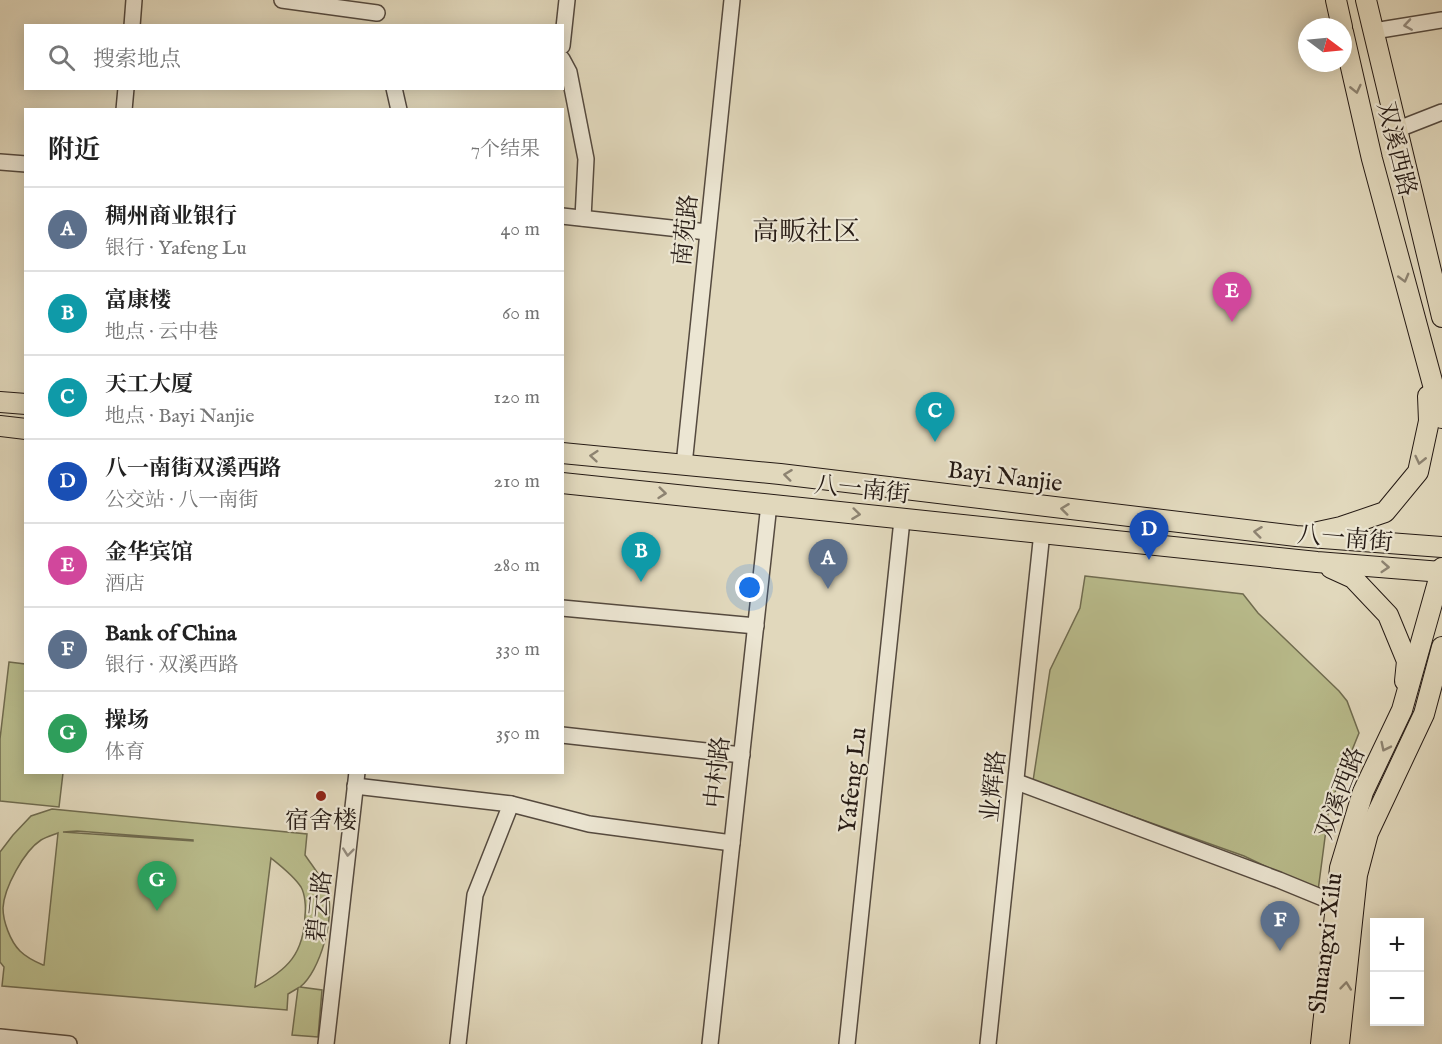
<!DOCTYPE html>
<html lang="zh">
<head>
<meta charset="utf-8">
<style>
  body { margin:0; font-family:"IM FELL English","Noto Serif SC",serif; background:#f6f6f6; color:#222 }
  .controls { position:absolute; right:18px; bottom:18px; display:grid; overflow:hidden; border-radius:0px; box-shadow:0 3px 15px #0003 }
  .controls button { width:54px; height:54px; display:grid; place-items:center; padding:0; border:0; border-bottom:2px solid #e0e0e0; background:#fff; color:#222; font:30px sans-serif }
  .compass { position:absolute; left:1298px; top:18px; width:54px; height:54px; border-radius:50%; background:#fff; box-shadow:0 3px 15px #0003; rotate:106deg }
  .you { position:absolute; left:750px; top:588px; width:21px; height:21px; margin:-15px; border:4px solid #fff; border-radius:50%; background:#1a73e8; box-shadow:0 0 0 9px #1a73e833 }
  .badge { display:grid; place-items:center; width:39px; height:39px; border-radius:50%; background:#ea580c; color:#fff; font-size:20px; font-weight:700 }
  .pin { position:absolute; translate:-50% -50px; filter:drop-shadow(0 2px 3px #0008) }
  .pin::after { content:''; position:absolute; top:32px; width:21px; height:18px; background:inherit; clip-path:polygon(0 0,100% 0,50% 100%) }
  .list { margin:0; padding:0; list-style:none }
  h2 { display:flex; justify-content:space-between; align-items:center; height:78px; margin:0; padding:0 24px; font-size:26px }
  h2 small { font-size:20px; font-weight:400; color:#767676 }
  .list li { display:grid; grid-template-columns:39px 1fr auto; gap:18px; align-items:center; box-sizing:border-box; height:84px; padding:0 24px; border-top:2px solid #e0e0e0 }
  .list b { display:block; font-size:22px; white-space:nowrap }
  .list p { margin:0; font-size:20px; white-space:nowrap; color:#767676 }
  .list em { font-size:20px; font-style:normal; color:#767676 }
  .icon { flex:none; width:33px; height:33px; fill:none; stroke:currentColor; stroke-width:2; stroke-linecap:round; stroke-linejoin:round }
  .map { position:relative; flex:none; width:1442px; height:1044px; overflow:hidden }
  .search { position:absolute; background:#fff; box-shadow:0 3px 15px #0003; left:24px; top:24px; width:540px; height:66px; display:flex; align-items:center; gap:15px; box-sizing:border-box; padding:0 21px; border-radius:0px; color:#767676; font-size:22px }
  .panel { position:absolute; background:#fff; box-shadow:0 3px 15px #0003; left:24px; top:108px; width:540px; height:666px; border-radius:0px }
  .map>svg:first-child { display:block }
</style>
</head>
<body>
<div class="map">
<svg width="1442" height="1044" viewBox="0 0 1442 1044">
  <rect width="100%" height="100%" fill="#e1d8bc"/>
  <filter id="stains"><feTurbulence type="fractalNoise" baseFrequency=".00333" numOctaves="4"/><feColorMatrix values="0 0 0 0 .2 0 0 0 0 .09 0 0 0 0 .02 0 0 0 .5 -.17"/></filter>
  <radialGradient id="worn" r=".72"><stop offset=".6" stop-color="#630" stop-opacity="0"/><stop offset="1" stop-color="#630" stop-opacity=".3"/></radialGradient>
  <!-- green -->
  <g fill="#b9bc8c" stroke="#706c50" stroke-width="1.5" fill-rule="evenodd">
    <polygon points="1085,576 1243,594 1258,613 1339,691 1347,701 1359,733 1329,807 1318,891 1244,856 1033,781 1050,670 1080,608"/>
    <polygon points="9,662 25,664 26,772 63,773 59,807 0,801 0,739"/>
    <path d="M52,809L307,834L305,855C313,867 323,878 327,891C336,915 320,972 300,987L322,990L318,1037L292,1035L298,988L288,994L287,1010L2,986L4,967L0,962V852L13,835L31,816ZM77,831L193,840V841L63,832ZM58,833L44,965H43C36,962 26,957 20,951C10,941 3,921 3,908C4,888 24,851 41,840C46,837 53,835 58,833ZM271,858C281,866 294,876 301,887C305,894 306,907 305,915C304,953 288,970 255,987Z"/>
  </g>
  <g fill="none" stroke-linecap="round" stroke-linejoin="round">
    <defs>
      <g id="minor">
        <polyline points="282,0 377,13"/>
        <polyline points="132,26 134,0"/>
        <polyline points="1374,31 1442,20"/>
        <polyline points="562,46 567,0"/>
        <polyline points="562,59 569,72 586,159 583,218"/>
        <polyline points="394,88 399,110"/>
        <polyline points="124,110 126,88"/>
        <polyline points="1396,130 1442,112"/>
        <polyline points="0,162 26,164"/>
        <polyline points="562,216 707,232"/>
        <polyline points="684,465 732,0"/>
        <polyline points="562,608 756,626"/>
        <polyline points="562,735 742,755"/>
        <polyline points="1017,782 1279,880 1335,903"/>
        <polyline points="355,786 511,804 589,824 732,843"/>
        <polyline points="0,1037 69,1044"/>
        <polyline points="326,1044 357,772"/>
        <polyline points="458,1044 475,895 511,804"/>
        <polyline points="710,1044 769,504"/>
        <polyline points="847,1044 902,520"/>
        <polyline points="988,1044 1042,532"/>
      </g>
      <g id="major">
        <polyline points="1336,0 1342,27"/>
        <polyline points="1366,0 1442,317"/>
        <polyline points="1343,32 1372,159 1442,418"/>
        <polyline points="0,402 26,404"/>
        <polyline points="0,426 26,429"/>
        <polyline points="562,453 780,474 1296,536 1442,547"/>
        <polyline points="562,483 1317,562 1442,572"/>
        <polyline points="1318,532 1341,527 1385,512 1418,472 1429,421 1428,396"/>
        <polyline points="1331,568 1353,578 1388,615 1407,661 1405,681"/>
        <polyline points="1321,1044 1340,868 1363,792 1402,710 1442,568"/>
        <polyline points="1339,1044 1357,875 1368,833 1424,714 1442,647"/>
      </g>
    </defs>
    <!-- minor casing -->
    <use href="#minor" stroke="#554a3f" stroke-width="18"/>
    <!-- major casing -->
    <use href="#major" stroke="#261b15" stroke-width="22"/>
    <!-- minor -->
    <use href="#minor" stroke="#ece6d3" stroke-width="15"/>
    <!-- major -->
    <use href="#major" stroke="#e1d8bc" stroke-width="20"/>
  </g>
  <!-- one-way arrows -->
  <defs><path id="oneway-chevron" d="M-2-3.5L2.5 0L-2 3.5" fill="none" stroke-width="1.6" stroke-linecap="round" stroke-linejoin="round" transform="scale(1.5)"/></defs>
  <g stroke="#938b7e">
    <use href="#oneway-chevron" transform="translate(1408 25) rotate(171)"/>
    <use href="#oneway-chevron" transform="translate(348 852) rotate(96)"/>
  </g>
  <g stroke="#8d8371">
    <use href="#oneway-chevron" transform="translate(1356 89) rotate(77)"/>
    <use href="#oneway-chevron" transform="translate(1404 278) rotate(75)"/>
    <use href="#oneway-chevron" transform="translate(594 456) rotate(-175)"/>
    <use href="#oneway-chevron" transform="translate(1420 460) rotate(103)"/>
    <use href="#oneway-chevron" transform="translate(788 475) rotate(-173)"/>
    <use href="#oneway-chevron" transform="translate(662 493) rotate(6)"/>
    <use href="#oneway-chevron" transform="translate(1065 509) rotate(-173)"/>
    <use href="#oneway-chevron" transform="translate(856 514) rotate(7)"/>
    <use href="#oneway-chevron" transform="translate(1258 532) rotate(-173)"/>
    <use href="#oneway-chevron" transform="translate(1385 567) rotate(4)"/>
    <use href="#oneway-chevron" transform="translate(1385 747) rotate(116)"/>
    <use href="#oneway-chevron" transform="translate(1346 986) rotate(-84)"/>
  </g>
  <!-- markers -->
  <circle fill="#8f2418" stroke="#ece6d3" stroke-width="2" cx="321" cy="796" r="6"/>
  <g text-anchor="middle" stroke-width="4.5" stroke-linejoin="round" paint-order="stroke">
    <!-- street labels -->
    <g font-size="24" fill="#261b15" stroke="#ece6d3">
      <text transform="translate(1397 149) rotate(76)" y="8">双溪西路</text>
      <text transform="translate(685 230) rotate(-84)" y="8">南苑路</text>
      <text transform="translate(1005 476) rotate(7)" y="8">Bayi Nanjie</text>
      <text transform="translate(862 489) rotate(6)" y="8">八一南街</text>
      <text transform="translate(1345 538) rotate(5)" y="8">八一南街</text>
      <text transform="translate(717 772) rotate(-84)" y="8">中村路</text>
      <text transform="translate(852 780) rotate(-84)" y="8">Yafeng Lu</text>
      <text transform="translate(993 786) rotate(-84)" y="8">业辉路</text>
      <text transform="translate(1340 793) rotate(-69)" y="8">双溪西路</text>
      <text transform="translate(319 906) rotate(-84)" y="8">碧云路</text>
      <text transform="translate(1325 943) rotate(-83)" y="8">Shuangxi Xilu</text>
    </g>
    <!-- poi labels -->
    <g font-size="24" fill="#261b15" stroke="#ece6d3">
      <text x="321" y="828">宿舍楼</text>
    </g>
    <!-- quarter labels -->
    <g font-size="27" fill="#261b15" stroke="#ece6d3">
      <text x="806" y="240">高畈社区</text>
    </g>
  </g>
  <rect width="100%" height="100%" filter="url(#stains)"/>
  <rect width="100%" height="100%" fill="url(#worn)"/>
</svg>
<div class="controls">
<button>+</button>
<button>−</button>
</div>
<svg class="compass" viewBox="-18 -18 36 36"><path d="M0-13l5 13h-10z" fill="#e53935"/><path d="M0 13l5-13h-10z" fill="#767676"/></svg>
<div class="you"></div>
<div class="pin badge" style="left:828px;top:589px;background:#5c6f8a">A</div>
<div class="pin badge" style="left:641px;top:582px;background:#0f9aa8">B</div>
<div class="pin badge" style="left:935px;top:442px;background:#0f9aa8">C</div>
<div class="pin badge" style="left:1149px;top:560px;background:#1a4fb4">D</div>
<div class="pin badge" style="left:1232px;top:322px;background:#d1479c">E</div>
<div class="pin badge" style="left:1280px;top:951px;background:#5c6f8a">F</div>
<div class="pin badge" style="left:157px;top:911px;background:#2e9e5b">G</div>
<div class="search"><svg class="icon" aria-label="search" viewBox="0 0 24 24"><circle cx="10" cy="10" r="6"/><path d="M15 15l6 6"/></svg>搜索地点</div>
<section class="panel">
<h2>附近<small>7个结果</small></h2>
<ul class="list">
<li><span class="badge" style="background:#5c6f8a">A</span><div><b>稠州商业银行</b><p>银行 · Yafeng Lu</p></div><em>40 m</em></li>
<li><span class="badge" style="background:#0f9aa8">B</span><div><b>富康楼</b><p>地点 · 云中巷</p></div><em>60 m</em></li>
<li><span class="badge" style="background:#0f9aa8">C</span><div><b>天工大厦</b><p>地点 · Bayi Nanjie</p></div><em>120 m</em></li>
<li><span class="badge" style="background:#1a4fb4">D</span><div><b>八一南街双溪西路</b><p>公交站 · 八一南街</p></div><em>210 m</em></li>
<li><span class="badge" style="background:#d1479c">E</span><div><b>金华宾馆</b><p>酒店</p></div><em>280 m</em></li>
<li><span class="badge" style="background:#5c6f8a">F</span><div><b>Bank of China</b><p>银行 · 双溪西路</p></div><em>330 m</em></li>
<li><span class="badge" style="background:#2e9e5b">G</span><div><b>操场</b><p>体育</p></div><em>350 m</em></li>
</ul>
</section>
</div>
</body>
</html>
